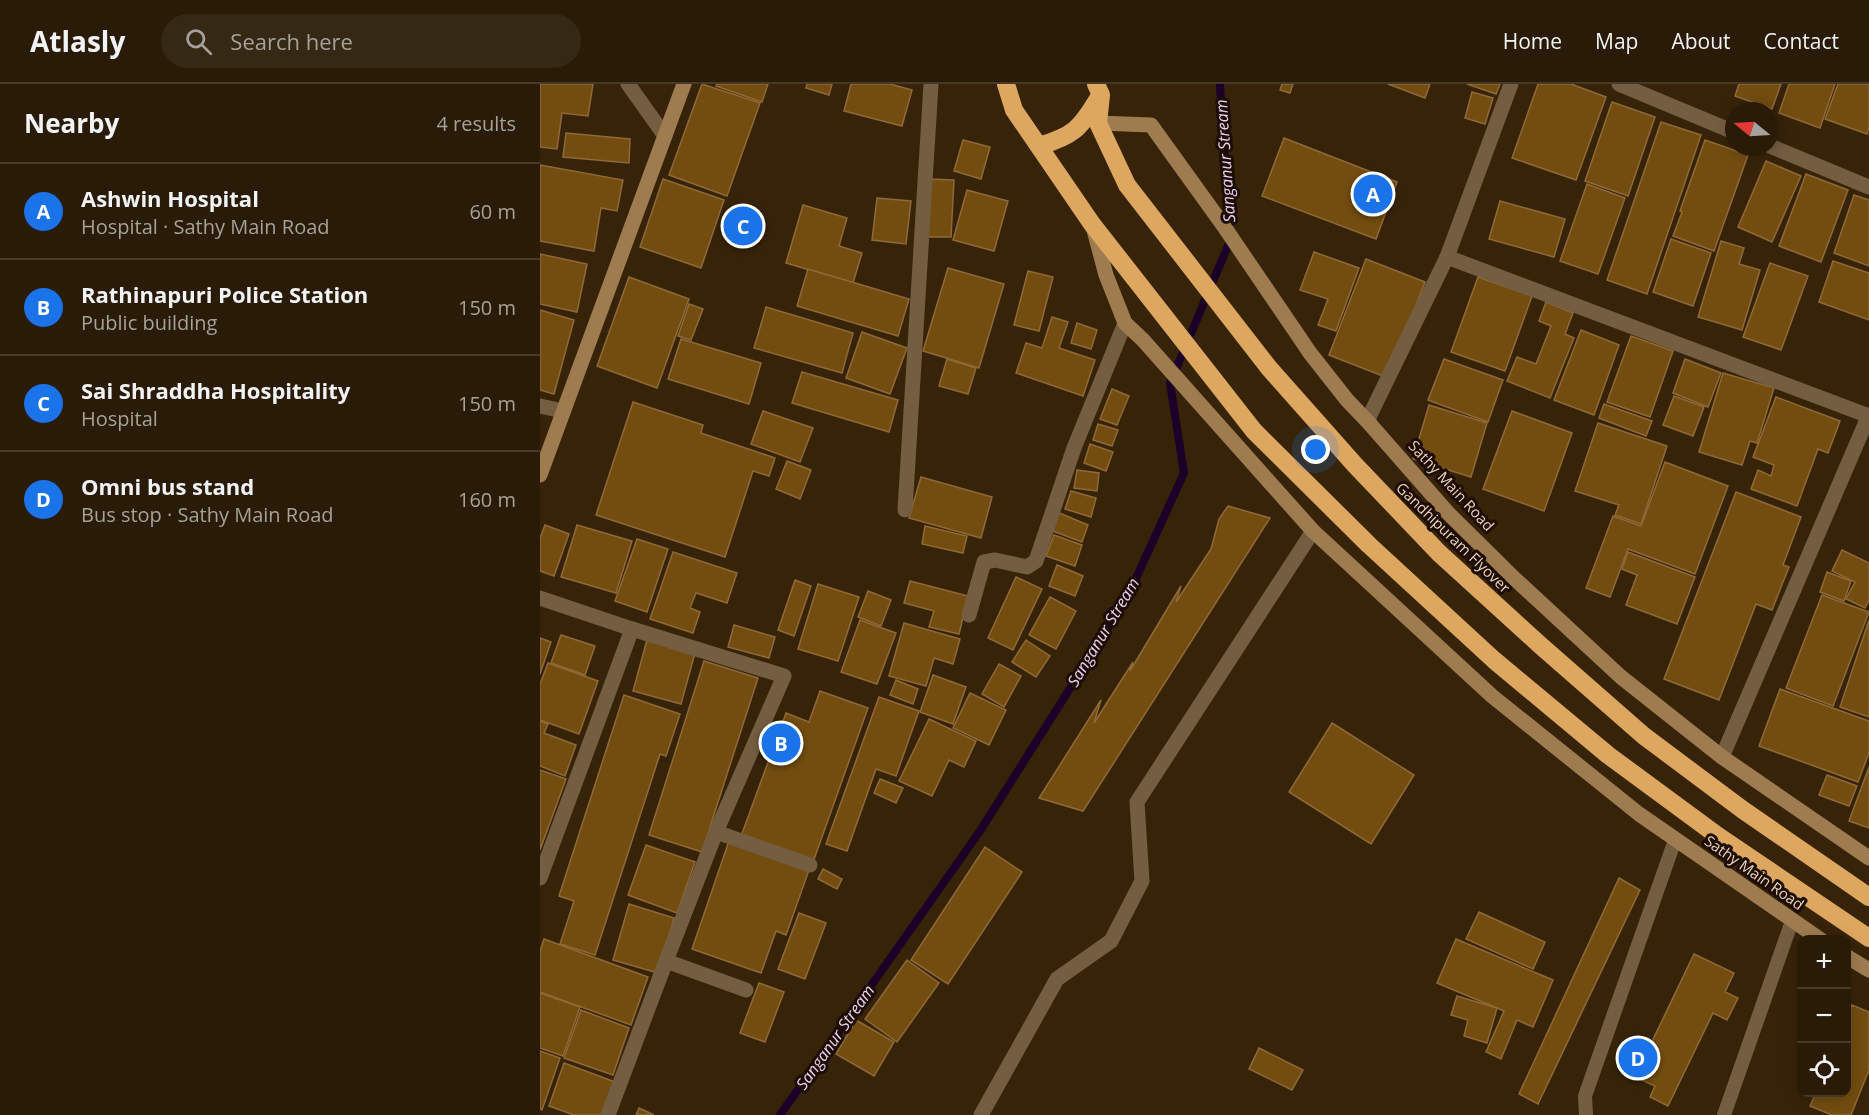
<!DOCTYPE html>
<html lang="en">
<head>
<meta charset="utf-8">
<style>
  body { margin:0; font-family:"Open Sans",sans-serif; background:#352814; color:#f1f3f6 }
  .controls { position:absolute; right:18px; bottom:18px; display:grid; overflow:hidden; border-radius:12px; box-shadow:0 3px 15px #0003 }
  .controls button { width:54px; height:54px; display:grid; place-items:center; padding:0; border:0; border-bottom:2px solid #453928; background:#291b06; color:#f1f3f6; font:30px sans-serif }
  .compass { position:absolute; left:1185px; top:18px; width:54px; height:54px; border-radius:50%; background:#291b06; box-shadow:0 3px 15px #0003; rotate:288deg }
  .you { position:absolute; left:776px; top:366px; width:21px; height:21px; margin:-15px; border:4px solid #fff; border-radius:50%; background:#1a73e8; box-shadow:0 0 0 9px #1a73e833 }
  .badge { display:grid; place-items:center; width:39px; height:39px; border-radius:50%; background:#1a73e8; color:#fff; font-size:20px; font-weight:700 }
  .pin { position:absolute; translate:-50% -50%; border:3px solid #fff; box-shadow:0 2px 6px #0006 }
  .list { margin:0; padding:0; list-style:none }
  h2 { display:flex; justify-content:space-between; align-items:center; height:78px; margin:0; padding:0 24px; font-size:26px }
  h2 small { font-size:20px; font-weight:400; color:#a5a19b }
  .list li { display:grid; grid-template-columns:39px 1fr auto; gap:18px; align-items:center; box-sizing:border-box; height:96px; padding:0 24px; border-top:2px solid #453928 }
  .list b { display:block; font-size:22px; white-space:nowrap }
  .list p { margin:0; font-size:20px; white-space:nowrap; color:#a5a19b }
  .list em { font-size:20px; font-style:normal; color:#a5a19b }
  .icon { flex:none; width:33px; height:33px; fill:none; stroke:currentColor; stroke-width:2; stroke-linecap:round; stroke-linejoin:round }
  .map { position:relative; flex:none; width:1329px; height:1031px; overflow:hidden }
  header { display:flex; align-items:center; gap:36px; box-sizing:border-box; height:84px; padding:0 30px; background:#291b06; border-bottom:2px solid #453928 }
  header strong { font-size:28px }
  nav { display:flex; gap:33px; margin-inline-start:auto; font-size:21px }
  .search { width:420px; height:54px; background:#352814; display:flex; align-items:center; gap:15px; box-sizing:border-box; padding:0 21px; border-radius:33px; color:#a5a19b; font-size:22px }
  main { display:flex }
  aside { flex:1; background:#291b06 }
  .map>svg:first-child { display:block }
</style>
</head>
<body>
<header>
<strong>Atlasly</strong>
<div class="search"><svg class="icon" aria-label="search" viewBox="0 0 24 24"><circle cx="10" cy="10" r="6"/><path d="M15 15l6 6"/></svg>Search here</div>
<nav><a>Home</a><a>Map</a><a>About</a><a>Contact</a></nav>
</header>
<main>
<aside>
<h2>Nearby<small>4 results</small></h2>
<ul class="list">
<li><span class="badge">A</span><div><b>Ashwin Hospital</b><p>Hospital · Sathy Main Road</p></div><em>60 m</em></li>
<li><span class="badge">B</span><div><b>Rathinapuri Police Station</b><p>Public building</p></div><em>150 m</em></li>
<li><span class="badge">C</span><div><b>Sai Shraddha Hospitality</b><p>Hospital</p></div><em>150 m</em></li>
<li><span class="badge">D</span><div><b>Omni bus stand</b><p>Bus stop · Sathy Main Road</p></div><em>160 m</em></li>
</ul>
</aside>
<div class="map">
<svg width="1329" height="1031" viewBox="0 0 1329 1031">
  <rect width="100%" height="100%" fill="#372408"/>
  <g fill="none" stroke-linecap="round" stroke-linejoin="round">
    <!-- stream -->
    <polyline stroke="#1a0028" stroke-width="8" points="240,1031 440,747 587,514 644,389 630,299 690,157 680,0"/>
  </g>
  <!-- building -->
  <g fill="#734d10" stroke="#8f6937" stroke-width="1.5">
    <polygon points="0,0 53,0 48,32 22,29 17,65 0,63"/>
    <polygon points="162,0 220,19 187,112 129,91"/>
    <polygon points="177,0 228,0 222,18 176,2"/>
    <polygon points="267,0 292,0 289,11 266,4"/>
    <polygon points="311,0 350,0 372,6 362,42 304,27"/>
    <polygon points="742,0 753,0 750,9 740,6"/>
    <polygon points="848,0 890,0 885,14"/>
    <polygon points="927,0 960,0 956,10"/>
    <polygon points="998,0 1031,0 1066,13 1036,96 972,74"/>
    <polygon points="1199,0 1241,0 1232,25 1195,12"/>
    <polygon points="1249,0 1295,0 1280,44 1239,29"/>
    <polygon points="1298,0 1329,0 1329,44 1327,50 1285,35"/>
    <polygon points="932,8 953,14 945,40 925,34"/>
    <polygon points="1072,18 1115,33 1088,112 1045,97"/>
    <polygon points="1121,38 1161,51 1107,210 1067,196"/>
    <polygon points="26,49 90,55 89,79 23,73"/>
    <polygon points="744,54 857,98 836,155 722,112"/>
    <polygon points="423,56 450,63 441,95 414,87"/>
    <polygon points="1165,56 1208,71 1174,167 1133,152 1142,128 1140,127"/>
    <polygon points="1226,77 1261,92 1232,158 1198,143"/>
    <polygon points="0,81 83,96 77,127 61,124 54,167 0,157"/>
    <polygon points="1266,90 1308,106 1281,178 1239,162"/>
    <polygon points="123,95 184,116 161,184 100,163"/>
    <polygon points="389,95 414,96 411,153 386,153"/>
    <polygon points="1047,100 1085,114 1058,190 1020,177"/>
    <polygon points="427,106 468,117 454,167 413,156"/>
    <polygon points="1314,111 1329,116 1329,182 1294,169"/>
    <polygon points="337,114 371,117 366,160 332,156"/>
    <polygon points="960,117 1025,135 1014,173 949,155"/>
    <polygon points="263,121 307,134 299,162 322,169 313,199 246,179"/>
    <polygon points="1131,155 1171,169 1153,222 1113,208"/>
    <polygon points="1181,157 1204,164 1199,180 1220,186 1202,246 1158,233"/>
    <polygon points="774,168 819,184 796,247 778,241 788,215 760,206"/>
    <polygon points="0,170 47,180 37,228 0,220"/>
    <polygon points="826,175 885,198 848,294 789,271"/>
    <polygon points="1293,177 1329,189 1329,236 1279,218"/>
    <polygon points="1230,179 1268,192 1241,266 1203,253"/>
    <polygon points="408,184 464,200 439,284 383,267"/>
    <polygon points="268,185 369,215 358,252 257,222"/>
    <polygon points="488,187 513,193 499,247 474,241"/>
    <polygon points="89,193 149,215 117,304 57,282"/>
    <polygon points="938,193 992,212 965,287 911,268"/>
    <polygon points="1006,218 1033,229 1025,250 1034,254 1010,314 967,297 977,273 996,280 1011,242 999,237"/>
    <polygon points="149,220 163,225 151,256 138,252"/>
    <polygon points="226,223 313,249 302,289 214,264"/>
    <polygon points="0,226 34,236 14,310 0,306"/>
    <polygon points="512,233 528,238 519,264 555,276 543,312 476,289 486,259 502,264"/>
    <polygon points="537,239 557,246 551,265 531,259"/>
    <polygon points="1041,246 1079,261 1054,331 1014,316"/>
    <polygon points="322,248 367,264 350,310 306,294"/>
    <polygon points="1091,252 1133,267 1110,333 1067,318"/>
    <polygon points="141,255 221,279 209,320 128,295"/>
    <polygon points="407,275 436,284 428,310 399,302"/>
    <polygon points="904,275 963,296 948,338 888,316"/>
    <polygon points="1145,275 1181,289 1168,323 1133,309"/>
    <polygon points="262,288 358,316 349,348 252,319"/>
    <polygon points="1183,289 1234,304 1217,359 1210,357 1202,381 1159,368"/>
    <polygon points="572,305 589,312 577,341 560,335"/>
    <polygon points="1134,312 1164,323 1153,352 1123,341"/>
    <polygon points="1236,313 1300,337 1288,369 1278,365 1257,422 1211,405 1218,386 1231,392 1234,381 1213,373"/>
    <polygon points="93,318 163,341 161,349 235,374 229,392 213,387 185,473 56,431"/>
    <polygon points="1064,320 1112,337 1106,352 1059,334"/>
    <polygon points="889,321 947,339 931,393 873,375"/>
    <polygon points="223,327 273,344 260,378 211,360"/>
    <polygon points="972,327 1032,349 1004,427 943,405"/>
    <polygon points="1058,339 1127,362 1101,440 1075,431 1079,421 1035,407"/>
    <polygon points="558,340 578,346 572,362 553,356"/>
    <polygon points="550,360 573,368 566,387 544,379"/>
    <polygon points="247,377 271,386 260,415 236,405"/>
    <polygon points="1125,378 1188,402 1155,490 1088,465 1070,513 1046,504 1073,432 1101,442"/>
    <polygon points="537,386 559,389 557,407 534,404"/>
    <polygon points="381,393 452,413 441,454 369,434"/>
    <polygon points="531,407 556,414 551,433 525,425"/>
    <polygon points="1196,408 1261,433 1243,481 1249,483 1232,526 1216,520 1179,616 1124,595"/>
    <polygon points="688,422 730,434 543,727 499,714 561,616 554,639 593,578 590,587 641,502 636,518 671,465 679,435"/>
    <polygon points="517,428 548,441 542,458 510,446"/>
    <polygon points="5,441 29,450 14,492 0,487 0,454"/>
    <polygon points="37,441 92,457 76,509 21,493"/>
    <polygon points="385,442 427,452 423,469 382,460"/>
    <polygon points="514,451 542,461 535,482 506,472"/>
    <polygon points="97,455 128,465 107,528 75,517"/>
    <polygon points="1302,466 1329,479 1329,516 1325,524 1306,515 1315,498 1292,487"/>
    <polygon points="133,468 197,489 187,519 156,509 150,524 160,528 153,549 110,535"/>
    <polygon points="1088,468 1155,493 1137,540 1086,521 1097,491 1082,485"/>
    <polygon points="517,481 543,492 535,512 509,502"/>
    <polygon points="1287,488 1311,497 1304,517 1280,508"/>
    <polygon points="476,493 502,505 473,566 448,554"/>
    <polygon points="255,496 271,502 254,552 238,546"/>
    <polygon points="370,497 428,512 419,550 389,543 394,527 364,519"/>
    <polygon points="278,500 319,513 298,577 258,565"/>
    <polygon points="328,507 351,516 341,542 318,533"/>
    <polygon points="1282,511 1329,528 1293,622 1246,604"/>
    <polygon points="510,513 536,527 516,565 489,551"/>
    <polygon points="320,536 356,549 337,600 301,588"/>
    <polygon points="1329,536 1329,633 1300,623"/>
    <polygon points="364,539 420,555 413,580 394,574 386,602 349,592"/>
    <polygon points="194,541 235,553 229,574 188,563"/>
    <polygon points="21,551 55,562 45,591 11,579"/>
    <polygon points="0,554 11,558 0,590"/>
    <polygon points="107,556 155,569 141,620 93,607"/>
    <polygon points="486,556 510,572 496,593 472,578"/>
    <polygon points="164,577 218,594 162,768 109,751"/>
    <polygon points="8,579 58,597 39,650 0,636 0,600"/>
    <polygon points="459,580 481,592 464,623 442,610"/>
    <polygon points="393,591 426,603 413,640 380,628"/>
    <polygon points="356,596 378,605 373,620 350,611"/>
    <polygon points="1240,605 1329,637 1329,669 1318,698 1219,662"/>
    <polygon points="280,607 328,624 272,781 200,755 246,629 269,638"/>
    <polygon points="430,609 466,626 449,661 413,644"/>
    <polygon points="84,611 140,630 126,672 120,670 55,871 20,860 34,817 19,812"/>
    <polygon points="339,613 379,627 356,692 336,685 307,767 286,760"/>
    <polygon points="389,635 436,657 424,683 409,676 392,712 359,697"/>
    <polygon points="0,637 8,640 4,649 36,661 25,692 0,682"/>
    <polygon points="792,639 874,691 831,760 749,708"/>
    <polygon points="1329,683 1329,744 1309,737"/>
    <polygon points="0,686 26,695 0,766"/>
    <polygon points="1287,691 1317,702 1309,722 1279,711"/>
    <polygon points="340,695 363,704 356,719 334,709"/>
    <polygon points="189,757 269,786 246,851 236,847 221,889 152,865"/>
    <polygon points="106,761 155,778 137,829 88,811"/>
    <polygon points="445,763 482,788 408,900 371,876"/>
    <polygon points="283,785 302,795 297,805 278,795"/>
    <polygon points="1079,794 1100,806 998,1020 979,1010"/>
    <polygon points="89,820 134,834 118,889 73,876"/>
    <polygon points="939,828 1005,858 993,885 926,855"/>
    <polygon points="259,829 286,839 265,895 238,885"/>
    <polygon points="4,855 108,893 91,941 0,908 0,867"/>
    <polygon points="916,855 1013,896 993,943 977,936 961,975 946,968 964,927 897,899"/>
    <polygon points="1154,870 1194,889 1185,908 1198,914 1187,936 1173,929 1128,1022 1110,1013 1115,1002 1095,993"/>
    <polygon points="367,876 399,899 357,958 325,935"/>
    <polygon points="219,899 244,908 225,958 200,949"/>
    <polygon points="0,909 40,923 23,972 0,964"/>
    <polygon points="917,912 957,924 947,959 924,952 928,936 911,931"/>
    <polygon points="1312,921 1329,928 1329,986 1311,1031 1292,1031 1270,1022 1276,1008 1306,1008 1306,934"/>
    <polygon points="41,926 89,944 73,991 24,974"/>
    <polygon points="316,936 354,958 334,992 296,970"/>
    <polygon points="719,964 763,986 752,1006 709,985"/>
    <polygon points="0,967 20,974 2,1026 0,1025"/>
    <polygon points="24,979 75,998 63,1031 34,1031 9,1022"/>
    <polygon points="99,1024 114,1031 96,1031"/>
  </g>
  <g fill="none" stroke-linecap="round" stroke-linejoin="round">
    <!-- lane -->
    <g stroke="#745e42" stroke-width="14">
      <polyline points="1046,1031 1045,1012 1135,756"/>
      <polyline points="1184,1031 1252,837"/>
    </g>
    <!-- street -->
    <g stroke="#745e42" stroke-width="15">
      <polyline points="88,0 125,52"/>
      <polyline points="1079,0 1194,48"/>
      <polyline points="1230,62 1329,103"/>
      <polyline points="907,173 1329,332"/>
      <polyline points="0,322 23,327"/>
      <polyline points="829,339 829,333 907,173 971,0"/>
      <polyline points="365,426 391,0"/>
      <polyline points="0,514 92,545 244,592 176,748"/>
      <polyline points="429,531 444,478 455,476 487,483 496,477 534,364 585,239"/>
      <polyline points="1182,673 1329,331"/>
      <polyline points="0,794 92,545"/>
      <polyline points="206,906 126,877 176,748 270,781"/>
      <polyline points="68,1031 126,877"/>
      <polyline points="441,1031 517,895 571,857 602,797 597,718 773,447"/>
    </g>
    <!-- secondary -->
    <g stroke="#9f7c4f" stroke-width="15">
      <polyline points="558,39 611,41 683,141 770,269 807,316 829,339 908,429 975,495 1081,593 1182,673 1329,774"/>
      <polyline points="554,146 566,191 585,239 603,256 773,447 952,612 1099,730 1281,856"/>
      <polyline points="0,391 144,0"/>
      <polyline points="1306,872 1329,886"/>
    </g>
    <!-- highway -->
    <g stroke="#dea75f" stroke-width="18">
      <polyline points="466,0 474,26 552,140 714,347 829,461 954,576 1068,671 1178,752 1329,854"/>
      <polyline points="556,0 561,11 558,39 587,101 729,284 815,381 899,469 1000,561 1104,652 1203,726 1329,813"/>
      <path d="M499,62C533,52 540,45 558,15"/>
    </g>
  </g>
  <g text-anchor="middle" stroke-width="6" stroke-linejoin="round" paint-order="stroke">
    <!-- street labels -->
    <g font-size="15" fill="#ead5bc" stroke="#1c0d00">
      <text transform="translate(911 402) rotate(47)" y="5">Sathy Main Road</text>
      <text transform="translate(913 454) rotate(44)" y="5">Gandhipuram Flyover</text>
      <text transform="translate(1214 789) rotate(35)" y="5">Sathy Main Road</text>
    </g>
    <!-- water labels -->
    <g font-size="16" font-style="italic" fill="#e9d2f7" stroke="#1c0d00">
      <text transform="translate(685 77) rotate(-94)" y="6">Sanganur Stream</text>
      <text transform="translate(563 548) rotate(-59)" y="6">Sanganur Stream</text>
      <text transform="translate(295 953) rotate(-55)" y="6">Sanganur Stream</text>
    </g>
  </g>
</svg>
<div class="controls">
<button>+</button>
<button>−</button>
<button><svg class="icon" aria-label="locate" viewBox="0 0 24 24"><circle cx="12" cy="12" r="6"/><path d="M12 2v4M12 18v4M2 12h4M18 12h4"/></svg></button>
</div>
<svg class="compass" viewBox="-18 -18 36 36"><path d="M0-13l5 13h-10z" fill="#e53935"/><path d="M0 13l5-13h-10z" fill="#a5a19b"/></svg>
<div class="you"></div>
<div class="pin badge" style="left:833px;top:110px">A</div>
<div class="pin badge" style="left:241px;top:659px">B</div>
<div class="pin badge" style="left:203px;top:142px">C</div>
<div class="pin badge" style="left:1098px;top:974px">D</div>
</div>
</main>
</body>
</html>
